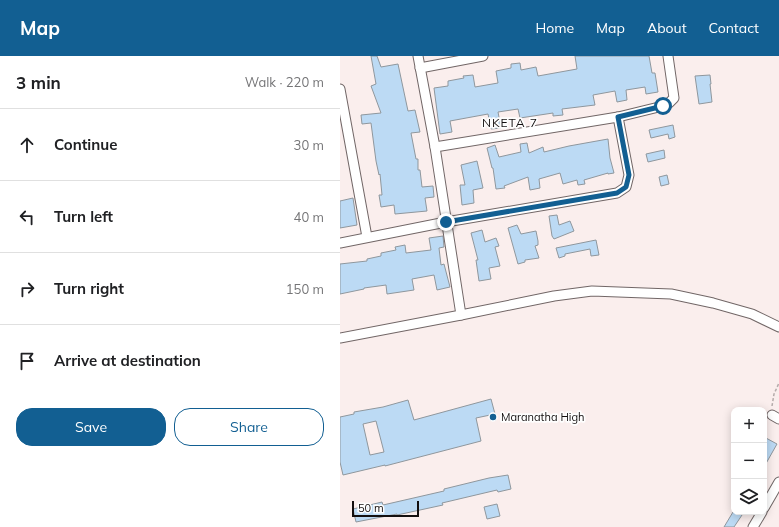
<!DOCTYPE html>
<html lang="en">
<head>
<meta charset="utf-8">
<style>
  body { margin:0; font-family:Mulish,sans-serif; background:#f2f2f2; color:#202124 }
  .controls { position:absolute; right:12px; bottom:12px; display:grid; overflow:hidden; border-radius:8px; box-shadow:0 2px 10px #0003 }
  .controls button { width:36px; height:36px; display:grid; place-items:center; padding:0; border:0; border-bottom:1px solid #e0e0e0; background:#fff; color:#202124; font:20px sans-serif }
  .scale { position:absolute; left:12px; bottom:10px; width:67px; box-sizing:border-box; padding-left:4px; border:2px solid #130f0f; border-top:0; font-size:11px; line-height:14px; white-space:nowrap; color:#130f0f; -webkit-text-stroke:3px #fefefe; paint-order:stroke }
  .stop { position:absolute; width:12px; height:12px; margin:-9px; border:3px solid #125f92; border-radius:50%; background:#fff }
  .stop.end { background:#125f92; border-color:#fff; box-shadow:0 1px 4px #0008 }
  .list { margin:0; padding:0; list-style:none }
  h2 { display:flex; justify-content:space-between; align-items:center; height:52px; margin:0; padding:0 16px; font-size:17px }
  h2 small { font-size:13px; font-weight:400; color:#757577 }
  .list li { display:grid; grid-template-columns:26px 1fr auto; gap:12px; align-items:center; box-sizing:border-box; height:72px; padding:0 16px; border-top:1px solid #e0e0e0 }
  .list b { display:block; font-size:15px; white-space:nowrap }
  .list em { font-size:13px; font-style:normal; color:#757577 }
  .actions { display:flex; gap:8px; padding:12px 16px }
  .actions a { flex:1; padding:9px 0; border:1px solid #125f92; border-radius:16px; text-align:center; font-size:14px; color:#125f92 }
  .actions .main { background:#125f92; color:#fff }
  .icon { flex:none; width:22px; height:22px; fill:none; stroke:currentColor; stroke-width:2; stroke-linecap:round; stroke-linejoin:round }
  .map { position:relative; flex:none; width:439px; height:471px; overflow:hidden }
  header { display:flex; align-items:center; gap:24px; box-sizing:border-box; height:56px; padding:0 20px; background:#125f92; color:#fff }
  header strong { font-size:19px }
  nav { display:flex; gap:22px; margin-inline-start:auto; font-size:14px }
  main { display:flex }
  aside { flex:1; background:#fff }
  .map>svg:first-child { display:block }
</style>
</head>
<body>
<header>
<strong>Map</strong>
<nav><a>Home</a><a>Map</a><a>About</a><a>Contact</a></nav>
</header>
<main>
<aside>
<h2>3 min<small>Walk · 220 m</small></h2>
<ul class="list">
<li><svg class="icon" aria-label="ahead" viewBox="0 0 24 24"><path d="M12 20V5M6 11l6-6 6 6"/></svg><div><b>Continue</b></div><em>30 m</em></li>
<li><svg class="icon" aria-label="left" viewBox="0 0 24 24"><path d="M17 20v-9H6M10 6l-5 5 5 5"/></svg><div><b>Turn left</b></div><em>40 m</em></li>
<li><svg class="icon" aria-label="right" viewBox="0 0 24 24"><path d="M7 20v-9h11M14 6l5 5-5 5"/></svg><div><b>Turn right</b></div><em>150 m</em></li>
<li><svg class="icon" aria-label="arrive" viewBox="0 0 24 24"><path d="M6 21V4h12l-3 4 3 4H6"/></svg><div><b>Arrive at destination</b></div></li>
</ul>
<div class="actions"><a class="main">Save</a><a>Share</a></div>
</aside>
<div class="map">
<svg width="439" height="471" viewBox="0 0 439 471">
  <rect width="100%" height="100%" fill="#faeeed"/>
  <!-- building -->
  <g fill="#bcdaf4" stroke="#8f979d" fill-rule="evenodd">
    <polygon points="31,0 37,0 41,11 58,8 68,55 75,54 80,76 71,77 76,103 78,103 78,114 80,114 82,131 93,130 94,141 85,142 87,155 55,158 54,149 41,151 39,139 42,139 40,118 39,119 36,105 31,67 22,68 21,59 41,57 31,30 36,28"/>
    <polygon points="235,0 309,0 312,17 315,17 318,36 306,38 305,31 286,34 287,44 277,46 275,35 253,39 255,49 222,53 223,59 213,60 213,57 180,62 178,53 158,56 161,72 151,73 148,58 110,65 112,76 100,78 94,32 108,30 108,25 124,22 123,20 133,19 135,31 158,27 156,15 171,12 171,8 180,7 181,14 196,11 198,20 237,13"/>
    <polygon points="370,19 371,28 370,28 372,46 359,48 355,20"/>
    <polygon points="333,69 335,81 329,83 328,78 311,82 309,74"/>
    <polygon points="268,83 270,102 274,117 268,118 268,117 244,124 245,128 238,129 237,124 223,128 220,117 199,123 200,132 190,134 188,121 164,130 165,132 156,133 153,112 152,112 147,92 155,89 159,101 181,96 180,88 187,87 189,97 203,91 204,96 229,90"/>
    <polygon points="324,94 325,102 308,106 306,98"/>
    <polygon points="137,105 143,132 133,134 134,147 122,149 120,129 125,129 121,109"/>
    <polygon points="327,119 329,128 321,130 319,121"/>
    <polygon points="13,142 17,169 0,172 0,145"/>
    <polygon points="217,159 219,169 230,165 234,175 214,183 212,180 209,160"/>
    <polygon points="177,169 181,178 196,175 198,185 198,189 195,190 199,202 185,204 185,206 178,208 168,172"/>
    <polygon points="142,174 145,186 156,182 159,190 155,191 160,210 149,212 151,223 139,225 136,204 138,204 131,177"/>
    <polygon points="103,180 104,191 99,192 101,209 104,208 110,231 97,234 94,219 72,223 74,234 47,238 46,229 24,232 24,233 0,238 0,208 27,205 27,203 41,200 41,197 56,194 55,191 65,189 66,197 91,194 89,182"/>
    <polygon points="256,184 259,199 251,200 250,193 225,198 225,200 219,202 216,192"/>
    <path d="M151,343L155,358L136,362L141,385L45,410V409L3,419L0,406V361L14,358V356L43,351L68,344L74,364ZM36,365L44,396L30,399L23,368Z"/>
    <polygon points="426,382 437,388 424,411 424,387"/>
    <polygon points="168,419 171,433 158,436 157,434 102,447 103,449 57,459 57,458 16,466 13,453 42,446 43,449 104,435 104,433 149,422"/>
    <polygon points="157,448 160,460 147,463 144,451"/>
    <polygon points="393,456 404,456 394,471 384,471"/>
  </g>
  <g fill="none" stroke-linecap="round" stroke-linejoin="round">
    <defs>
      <g id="minor">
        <polyline points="78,0 95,91 121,259"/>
        <polyline points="80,12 143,0"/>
        <polyline points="0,33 27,181"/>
        <polyline points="95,91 278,61 323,50 329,47 334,42 328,0"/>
        <polyline points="0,187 106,166 277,137 286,131 289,119 278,61"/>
        <polyline points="0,282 121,259 214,240 252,235 331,238 373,247 412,258 439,271"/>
        <polyline points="432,359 439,363"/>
        <polyline points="424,452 439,426"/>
        <polyline points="413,471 422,456"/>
      </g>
    </defs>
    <!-- minor casing -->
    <use href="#minor" stroke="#716666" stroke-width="11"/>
    <!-- path -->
    <polyline stroke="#b4abaa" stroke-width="1.5" stroke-dasharray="3 2" stroke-linecap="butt" points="432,350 434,338 439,327"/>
    <!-- minor -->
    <use href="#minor" stroke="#fff" stroke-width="9"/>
  </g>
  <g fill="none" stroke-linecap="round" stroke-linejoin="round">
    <!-- route -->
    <polyline stroke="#125f92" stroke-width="5" points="106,166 277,137 286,131 289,119 278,61 323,50"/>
  </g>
  <!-- markers -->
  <circle fill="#125f92" stroke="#fefefe" stroke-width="1.5" cx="153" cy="361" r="4"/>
  <g text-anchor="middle" stroke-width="3.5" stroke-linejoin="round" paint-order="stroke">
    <!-- poi labels -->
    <g font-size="11" fill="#130f0f" stroke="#fefefe" text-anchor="start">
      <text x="161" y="365">Maranatha High</text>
    </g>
    <!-- neighbourhood labels -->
    <g font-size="12" letter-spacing="1" fill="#130f0f" stroke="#fefefe">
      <text x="170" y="71">NKETA 7</text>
    </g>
  </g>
</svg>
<div class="controls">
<button>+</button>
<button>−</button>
<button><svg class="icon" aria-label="layers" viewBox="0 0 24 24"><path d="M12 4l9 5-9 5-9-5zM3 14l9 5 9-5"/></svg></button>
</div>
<div class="scale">50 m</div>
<div class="stop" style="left:323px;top:50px"></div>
<div class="stop end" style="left:106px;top:166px"></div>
</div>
</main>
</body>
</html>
